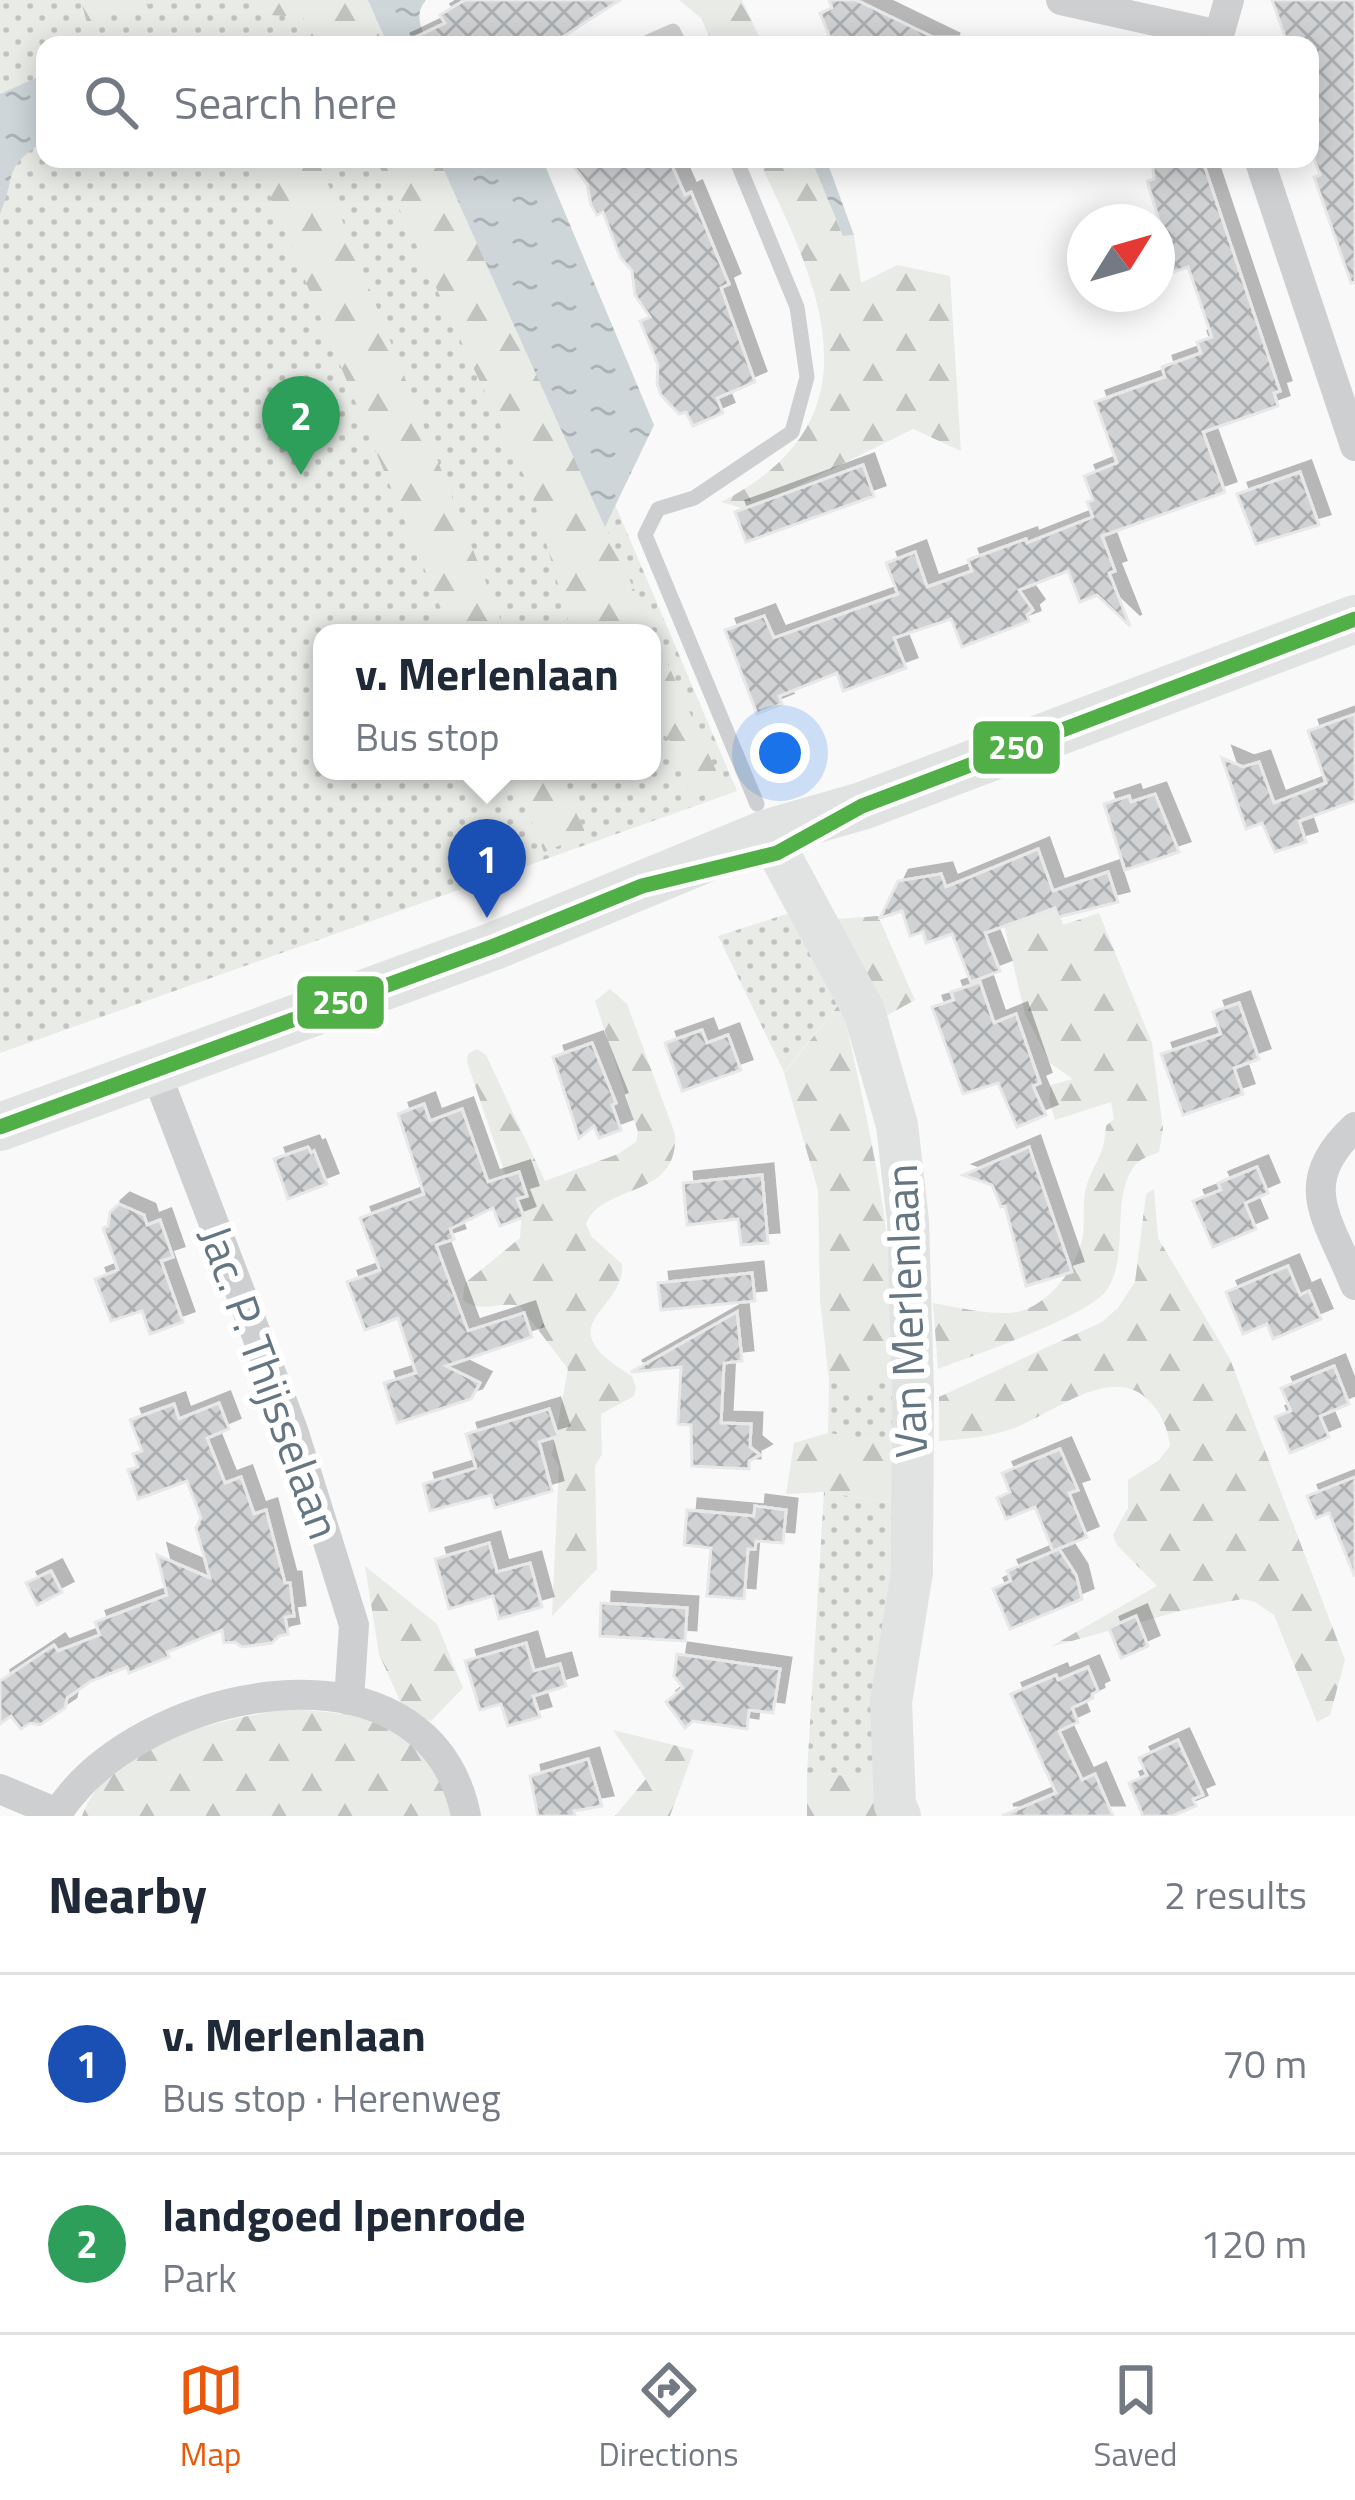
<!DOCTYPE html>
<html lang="en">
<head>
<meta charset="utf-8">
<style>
  body { margin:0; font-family:"Titillium Web",sans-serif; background:#f6f6f7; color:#1f2937 }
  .compass { position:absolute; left:1067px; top:204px; width:108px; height:108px; border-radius:50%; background:#fff; box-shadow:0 6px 30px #0003; rotate:53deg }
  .you { position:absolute; left:780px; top:753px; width:42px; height:42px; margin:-30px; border:9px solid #fff; border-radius:50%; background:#1a73e8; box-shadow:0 0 0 18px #1a73e833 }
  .badge { display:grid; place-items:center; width:78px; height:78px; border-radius:50%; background:#ea580c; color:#fff; font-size:39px; font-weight:700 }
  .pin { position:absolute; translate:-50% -99px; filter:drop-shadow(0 3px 6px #0008) }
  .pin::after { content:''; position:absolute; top:63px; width:42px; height:36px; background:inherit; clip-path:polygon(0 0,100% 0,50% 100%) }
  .popup { position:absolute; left:313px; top:624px; width:348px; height:156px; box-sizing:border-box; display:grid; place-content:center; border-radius:24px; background:#fff; filter:drop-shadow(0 3px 9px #0005); font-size:39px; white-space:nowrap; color:#747a83 }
  .popup b { font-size:45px; color:#1f2937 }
  .popup::after { content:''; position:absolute; left:50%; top:100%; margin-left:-24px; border:24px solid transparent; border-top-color:#fff }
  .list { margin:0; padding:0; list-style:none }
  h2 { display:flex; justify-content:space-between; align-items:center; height:156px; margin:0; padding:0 48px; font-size:51px }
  h2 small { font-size:39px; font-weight:400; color:#747a83 }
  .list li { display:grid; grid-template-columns:78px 1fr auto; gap:36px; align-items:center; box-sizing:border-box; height:180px; padding:0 48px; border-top:3px solid #e0e1e3 }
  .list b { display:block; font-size:45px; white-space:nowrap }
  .list p { margin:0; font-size:39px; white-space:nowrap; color:#747a83 }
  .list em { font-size:39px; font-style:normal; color:#747a83 }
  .icon { flex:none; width:66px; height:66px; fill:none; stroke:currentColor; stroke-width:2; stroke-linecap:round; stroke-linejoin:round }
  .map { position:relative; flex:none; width:1355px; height:1816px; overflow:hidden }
  .search { position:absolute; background:#fff; box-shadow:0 6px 30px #0003; left:36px; right:36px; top:36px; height:132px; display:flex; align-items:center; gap:30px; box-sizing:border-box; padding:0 42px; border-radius:24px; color:#747a83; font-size:45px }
  .sheet { height:516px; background:#fff }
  nav { display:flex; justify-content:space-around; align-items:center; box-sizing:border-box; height:168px; border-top:3px solid #e0e1e3; background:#fff; font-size:33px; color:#747a83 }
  nav a { display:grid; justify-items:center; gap:6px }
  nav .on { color:#ea580c }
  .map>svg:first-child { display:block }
</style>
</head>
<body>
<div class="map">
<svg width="1355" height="1816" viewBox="0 0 1355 1816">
  <defs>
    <pattern id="grass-dots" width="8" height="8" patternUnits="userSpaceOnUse" patternTransform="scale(3)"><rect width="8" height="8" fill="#e8ebe6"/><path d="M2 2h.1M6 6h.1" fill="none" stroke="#c0c3c0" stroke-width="1.8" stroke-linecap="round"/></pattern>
    <pattern id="forest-firs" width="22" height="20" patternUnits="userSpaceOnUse" patternTransform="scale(3)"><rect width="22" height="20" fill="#e8ebe6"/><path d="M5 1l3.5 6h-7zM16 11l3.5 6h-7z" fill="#c0c3c0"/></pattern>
    <pattern id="water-ripples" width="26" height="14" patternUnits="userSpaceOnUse" patternTransform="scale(3)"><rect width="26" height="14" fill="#ced6d9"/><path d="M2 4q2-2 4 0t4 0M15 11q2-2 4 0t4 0" fill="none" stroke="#abb2b5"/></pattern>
    <pattern id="building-cross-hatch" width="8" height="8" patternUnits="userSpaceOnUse" patternTransform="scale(3)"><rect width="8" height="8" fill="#d0d2d3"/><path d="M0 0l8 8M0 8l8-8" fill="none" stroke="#acafb1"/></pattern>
    <filter id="shadow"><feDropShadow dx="11" dy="-11" stdDeviation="0" flood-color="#0004"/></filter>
  </defs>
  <rect width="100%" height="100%" fill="#f9f9f9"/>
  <!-- grass -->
  <g fill="url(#grass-dots)" fill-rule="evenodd">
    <path d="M0,0H400L419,45H45V159H468L737,791L0,1053ZM322,633H652V771H322Z"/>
    <polygon points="799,910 841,1002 784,1072 718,936"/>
    <polygon points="897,1356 900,1444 828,1433 829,1380 855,1394"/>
    <polygon points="824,1492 899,1504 877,1778 807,1773"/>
  </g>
  <!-- forest -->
  <g fill="url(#forest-firs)">
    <polygon points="81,0 162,0 87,23"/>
    <polygon points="259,0 368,0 388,45 313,45 303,17 270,15"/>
    <polygon points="679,0 742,0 763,45 713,45 701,18"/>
    <polygon points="255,159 318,159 506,633 451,633"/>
    <polygon points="376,159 439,159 724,788 692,799 669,739 652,726 652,633 572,633 531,491"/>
    <path d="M758,159H811L843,236L854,235L861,283L897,265L950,276L961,451L913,429L749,510L721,502C884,419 820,287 758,159Z"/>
    <polygon points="510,771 561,771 586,835 544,852"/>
    <path d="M1048,885L1063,925L1099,913L1152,1043L1163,1129L1159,1152C1151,1155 1140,1159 1135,1165C1109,1199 1131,1257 1106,1291C1085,1318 974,1355 938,1369L933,1303C957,1307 984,1314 1008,1313C1045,1312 1077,1269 1083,1236C1085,1220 1082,1203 1086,1188C1093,1162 1104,1159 1106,1126L1114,1119L1111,1102L1055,1120L1049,1100L1051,1085L1073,1079L1050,1063L1025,1014L1002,916Z"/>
    <polygon points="878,916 915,1000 884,1017 835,919"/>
    <path d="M610,989L627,1004L675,1134C679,1200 603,1182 586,1224L591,1236L622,1264C626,1312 543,1323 632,1376L636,1388L634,1396L601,1414L602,1454L595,1466L597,1569L552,1616L559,1467L552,1455L568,1369L520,1306C500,1301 481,1314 463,1300L465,1283L520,1238L521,1221L467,1062L468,1054L477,1049L486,1055L545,1181L618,1154L636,1142L638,1132L595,1001Z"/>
    <path d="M841,1002C868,1120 894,1234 897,1356L855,1394L829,1380L820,1300L818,1190L784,1073Z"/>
    <path d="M1154,1189L1158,1238L1230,1359L1345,1660L1330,1715L1317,1722L1274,1615L1255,1602L1242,1599L1180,1611L1050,1647L1157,1586L1117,1545L1113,1535L1128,1508V1480L1159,1460L1170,1446C1168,1427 1160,1410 1145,1397C1108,1366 1052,1414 1014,1428C991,1437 964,1439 939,1441V1397L1102,1322L1118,1308L1135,1282L1146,1194Z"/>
    <polygon points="828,1433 900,1444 899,1504 824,1492 786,1494 794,1443"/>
    <polygon points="365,1566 437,1624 463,1688 431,1721 404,1710 379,1654"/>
    <path d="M284,1709C332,1712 392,1713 426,1754C438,1770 445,1798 453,1816H82C111,1740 214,1723 284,1709Z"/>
    <polygon points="613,1730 694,1750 670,1816 615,1816 646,1779"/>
    <polygon points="807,1773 877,1778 882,1816 807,1816"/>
  </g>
  <!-- water -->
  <g fill="url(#water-ripples)">
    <path d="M368,0H426C413,16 422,29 429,45H388Z"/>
    <path d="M45,74V140C0,171 18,172 0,214V94Z"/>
    <polygon points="439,159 541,159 544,163 654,425 605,527"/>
    <polygon points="811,159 826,159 854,235 843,236"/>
  </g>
  <!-- building -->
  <g fill="url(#building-cross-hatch)" stroke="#e8e8e8" stroke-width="3" filter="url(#shadow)">
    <polygon points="465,0 620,0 550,45 399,45 445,23 440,15"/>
    <polygon points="829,0 856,0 949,45 833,45 820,13 832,8"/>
    <polygon points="1272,0 1355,0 1355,282 1351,283 1314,177 1320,175 1310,148 1310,45 1288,45"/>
    <polygon points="568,159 669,159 685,195 691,192 729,284 721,288 755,382 717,398 723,413 693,426 686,412 679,414 661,395 657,384 658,365 640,321 650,317 635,295 632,271 620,257 603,212 597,215 591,205 587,184"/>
    <polygon points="1152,159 1202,159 1280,391 1274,393 1278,406 1203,432 1225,492 1102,536 1115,571 1109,573 1130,626 1097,595 1080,602 1068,571 1019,590 1033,610 1027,615 1029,621 962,647 951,619 894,638 906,668 843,691 837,673 779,696 782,704 757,714 725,630 764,616 774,638 898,594 886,563 915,552 927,587 972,571 968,560 1026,539 1027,543 1093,517 1087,502 1093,500 1084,476 1117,463 1095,402 1165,377 1162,367 1201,353 1197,342 1212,337 1188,267 1157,278 1157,242 1165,240 1147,181 1154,179"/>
    <polygon points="863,465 874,496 746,542 735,512"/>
    <polygon points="1300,472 1319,525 1256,544 1237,494"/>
    <polygon points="1355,714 1355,801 1299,821 1306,842 1275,852 1262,823 1246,829 1222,758 1243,767 1259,762 1274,803 1326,783 1308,731"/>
    <polygon points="1155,794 1179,852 1125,870 1104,804 1129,796 1131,802"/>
    <polygon points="1038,849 1053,891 1108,872 1118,902 1059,917 1055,908 985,933 1000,971 971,982 952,934 926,943 923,932 910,936 902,911 880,918 898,881 941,874 946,887"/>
    <polygon points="980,982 994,1023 1016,1014 1040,1083 1033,1086 1046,1115 1017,1127 998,1083 963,1094 932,1007 954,1000 951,992"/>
    <polygon points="1239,1003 1259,1059 1234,1068 1243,1094 1183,1115 1161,1054 1221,1034 1213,1012"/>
    <polygon points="702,1030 707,1043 728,1035 741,1070 682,1091 665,1043"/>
    <polygon points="592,1043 616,1103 612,1105 621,1130 599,1138 594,1126 579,1138 553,1057"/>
    <polygon points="424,1104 430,1121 462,1109 488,1182 519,1172 527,1196 517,1199 524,1217 500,1226 493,1208 450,1229 454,1239 436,1245 468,1331 524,1313 532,1337 446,1366 480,1383 471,1399 397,1423 384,1383 416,1373 398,1318 365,1330 347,1282 380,1270 360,1218 424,1194 398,1114"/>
    <polygon points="308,1147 311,1153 314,1151 327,1184 288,1199 274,1159"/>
    <polygon points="1029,1147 1072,1272 1026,1286 1005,1206 1001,1207 992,1185 963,1175"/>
    <polygon points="1257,1167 1268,1193 1245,1203 1256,1229 1213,1247 1193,1201 1221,1190 1218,1183"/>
    <polygon points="762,1175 768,1243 741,1245 738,1219 687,1225 683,1183"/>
    <polygon points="119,1204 144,1215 147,1225 160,1220 173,1257 161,1261 183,1322 150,1334 142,1311 111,1321 95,1279 118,1270 103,1228 108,1226 110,1212"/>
    <polygon points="1288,1266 1300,1295 1309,1291 1321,1319 1273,1339 1267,1324 1243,1334 1226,1292"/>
    <polygon points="752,1273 755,1301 661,1310 658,1283"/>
    <polygon points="737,1312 742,1361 724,1363 721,1423 751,1424 750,1447 760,1455 749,1461 749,1469 692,1466 691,1425 678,1424 681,1367 631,1372"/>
    <polygon points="1334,1366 1349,1404 1320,1416 1329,1437 1290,1453 1275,1417 1291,1411 1281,1388"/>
    <polygon points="219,1403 229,1429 207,1438 225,1483 241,1477 254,1514 266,1510 285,1583 290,1583 294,1616 285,1617 288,1634 279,1636 272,1643 242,1647 235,1642 224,1643 222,1630 167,1652 169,1657 129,1673 127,1667 91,1681 67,1698 65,1708 40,1725 30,1723 21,1729 11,1716 0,1724 0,1681 54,1645 58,1651 100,1635 95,1622 167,1595 157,1555 210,1578 196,1528 201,1518 187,1481 138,1499 128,1470 138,1467 133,1454 142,1451 130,1420 174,1404 179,1419"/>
    <polygon points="549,1409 558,1436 539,1442 552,1491 495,1508 491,1495 430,1511 423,1484 476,1468 466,1434"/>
    <polygon points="1060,1449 1078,1490 1069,1493 1087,1537 1053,1551 1035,1507 1006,1519 997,1498 1010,1492 1002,1473"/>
    <polygon points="1355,1477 1355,1574 1354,1575 1329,1513 1316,1518 1307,1496"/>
    <polygon points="755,1506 786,1510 783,1543 756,1541 755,1549 748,1549 744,1599 707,1596 711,1548 684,1545 687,1510 754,1516"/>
    <polygon points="489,1543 497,1572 530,1563 542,1607 499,1619 493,1596 449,1609 435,1559"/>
    <polygon points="1059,1549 1076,1575 1082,1599 1010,1629 993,1589 1011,1581 1007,1571"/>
    <polygon points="51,1571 62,1592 37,1605 26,1583"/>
    <polygon points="601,1603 687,1608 685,1641 600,1636"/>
    <polygon points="1136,1616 1148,1646 1121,1658 1109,1628"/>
    <polygon points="526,1643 534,1671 560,1664 566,1686 533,1696 540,1717 508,1726 501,1704 480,1710 465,1661"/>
    <polygon points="677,1654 780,1669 773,1713 749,1710 747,1729 693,1721 685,1728 666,1702 683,1688 674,1676"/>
    <polygon points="1088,1667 1098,1691 1092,1694 1093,1698 1072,1708 1078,1722 1059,1731 1082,1780 1095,1774 1113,1816 1002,1816 1056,1793 1011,1694 1056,1675 1058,1680"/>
    <polygon points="1178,1740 1203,1795 1193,1799 1196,1806 1172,1816 1143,1816 1129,1783 1147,1775 1139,1758"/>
    <polygon points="588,1759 602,1806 574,1811 575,1816 538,1816 530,1776"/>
  </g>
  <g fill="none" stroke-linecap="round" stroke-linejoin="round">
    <!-- lane -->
    <g stroke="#cecfd0" stroke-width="15">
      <polyline points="641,45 673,31 680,45"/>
      <polyline points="736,159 797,307 807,377 792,432 694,498 658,509 645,535 757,804"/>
    </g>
    <!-- street -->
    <g stroke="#cecfd0" stroke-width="30">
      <polyline points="1061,0 1219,35"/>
      <polyline points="1219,35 1229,0"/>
      <polyline points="1259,159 1355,446"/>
      <polyline points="155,1070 293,1430 354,1625 349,1700"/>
      <path d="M1355,1127C1293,1184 1329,1219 1355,1285"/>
      <polyline points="0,1789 57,1813"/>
      <path d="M56,1816C133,1688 427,1624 466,1816"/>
    </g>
    <!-- secondary -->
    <polyline stroke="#e1e2e2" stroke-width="42" points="768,833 864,1011 897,1125 908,1221 913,1392 912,1572 891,1702 895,1805 900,1816"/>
    <!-- primary -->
    <polyline stroke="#e1e2e2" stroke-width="48" points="0,1127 494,946 768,833 862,806 1355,619"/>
    <defs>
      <polyline id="bus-1" points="0,1127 494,946 642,886 777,853 862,806 1355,619"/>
    </defs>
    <!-- bus-1 casing -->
    <use href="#bus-1" stroke="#fff" stroke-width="24"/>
    <!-- bus-1 -->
    <use href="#bus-1" stroke="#50af46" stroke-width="15"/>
  </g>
  <g text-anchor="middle" stroke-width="12" stroke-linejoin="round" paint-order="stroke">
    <!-- street labels -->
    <g font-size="45" fill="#657683" stroke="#fff">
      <text transform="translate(906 1311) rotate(-92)" y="16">Van Merlenlaan</text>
      <text transform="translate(270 1382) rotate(70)" y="16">Jac. P. Thijsselaan</text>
    </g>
  </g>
  <g stroke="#fff" stroke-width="4.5">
    <rect x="971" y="719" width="91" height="57" rx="12" fill="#50af46"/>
    <rect x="295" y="974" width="91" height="57" rx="12" fill="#50af46"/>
  </g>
  <g font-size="33" text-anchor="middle" font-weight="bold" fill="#fff">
    <text x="1016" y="759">250</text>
    <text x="340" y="1014">250</text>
  </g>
</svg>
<svg class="compass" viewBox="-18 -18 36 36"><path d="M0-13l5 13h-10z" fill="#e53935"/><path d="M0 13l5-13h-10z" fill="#747a83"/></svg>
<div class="you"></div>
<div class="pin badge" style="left:487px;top:918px;background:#1a4fb4">1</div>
<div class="popup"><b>v. Merlenlaan</b>Bus stop</div>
<div class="pin badge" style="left:301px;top:475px;background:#2e9e5b">2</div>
<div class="search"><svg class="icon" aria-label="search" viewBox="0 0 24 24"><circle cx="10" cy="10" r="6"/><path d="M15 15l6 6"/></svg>Search here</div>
</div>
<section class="sheet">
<h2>Nearby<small>2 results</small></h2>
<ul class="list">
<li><span class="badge" style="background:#1a4fb4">1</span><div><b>v. Merlenlaan</b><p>Bus stop · Herenweg</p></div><em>70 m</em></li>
<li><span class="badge" style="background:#2e9e5b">2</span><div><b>landgoed Ipenrode</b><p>Park</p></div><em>120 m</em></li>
</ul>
</section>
<nav>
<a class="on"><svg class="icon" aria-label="map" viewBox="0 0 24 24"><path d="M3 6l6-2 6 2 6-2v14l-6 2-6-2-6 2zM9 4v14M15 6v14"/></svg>Map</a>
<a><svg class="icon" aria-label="directions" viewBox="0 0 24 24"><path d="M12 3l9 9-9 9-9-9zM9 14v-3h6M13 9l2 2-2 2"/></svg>Directions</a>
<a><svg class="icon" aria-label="saved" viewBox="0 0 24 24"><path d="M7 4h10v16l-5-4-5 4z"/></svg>Saved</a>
</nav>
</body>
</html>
